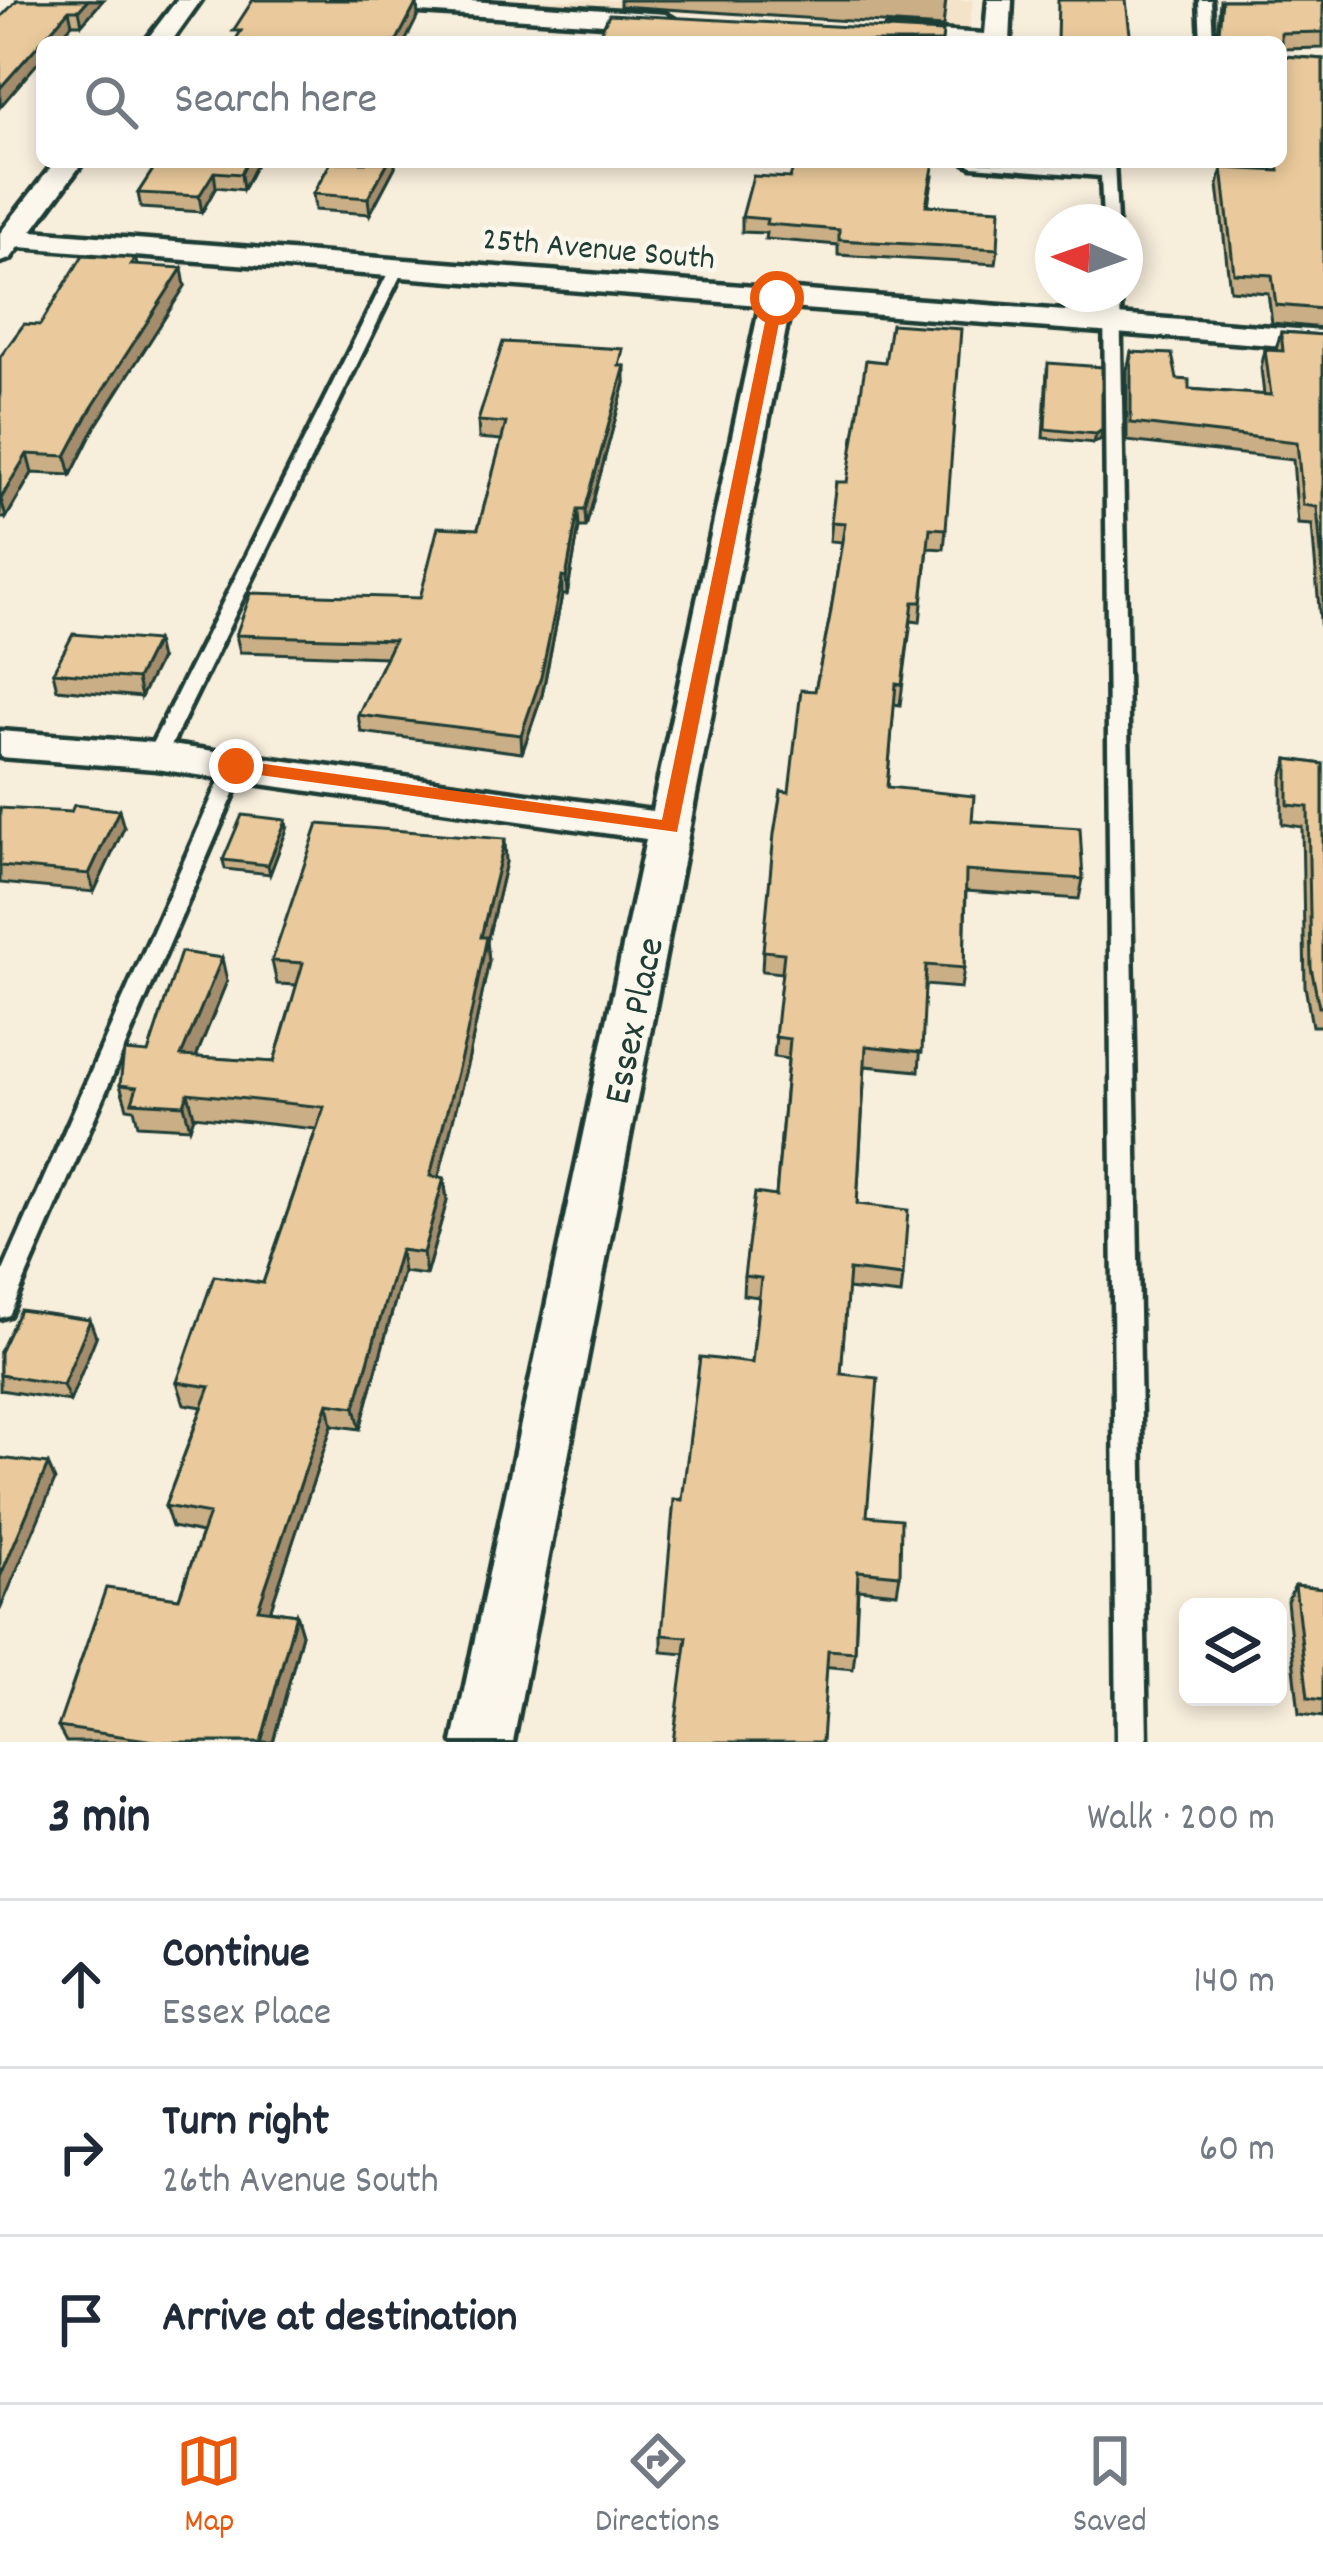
<!DOCTYPE html>
<html lang="en">
<head>
<meta charset="utf-8">
<style>
  body { margin:0; font-family:Dekko,sans-serif; background:#f6f6f7; color:#1f2937 }
  .controls { position:absolute; right:36px; bottom:36px; display:grid; overflow:hidden; border-radius:18px; box-shadow:0 6px 18px #0003 }
  .controls button { width:108px; height:108px; display:grid; place-items:center; padding:0; border:0; border-bottom:3px solid #e0e1e3; background:#fff; color:#1f2937; font:60px sans-serif }
  .compass { position:absolute; left:1035px; top:204px; width:108px; height:108px; border-radius:50%; background:#fff; box-shadow:0 6px 18px #0003; rotate:272deg }
  .stop { position:absolute; width:36px; height:36px; margin:-27px; border:9px solid #ea580c; border-radius:50%; background:#fff }
  .stop.end { background:#ea580c; border-color:#fff; box-shadow:0 3px 12px #0008 }
  .list { margin:0; padding:0; list-style:none }
  h2 { display:flex; justify-content:space-between; align-items:center; height:156px; margin:0; padding:0 48px; font-size:51px }
  h2 small { font-size:39px; font-weight:400; color:#747a83 }
  .list li { display:grid; grid-template-columns:78px 1fr auto; gap:36px; align-items:center; box-sizing:border-box; height:168px; padding:0 48px; border-top:3px solid #e0e1e3 }
  .list b { display:block; font-size:45px; white-space:nowrap }
  .list p { margin:0; font-size:39px; white-space:nowrap; color:#747a83 }
  .list em { font-size:39px; font-style:normal; color:#747a83 }
  .icon { flex:none; width:66px; height:66px; fill:none; stroke:currentColor; stroke-width:2; stroke-linecap:round; stroke-linejoin:round }
  .map { position:relative; flex:none; width:1323px; height:1742px; overflow:hidden }
  .search { position:absolute; background:#fff; box-shadow:0 6px 18px #0003; left:36px; right:36px; top:36px; height:132px; display:flex; align-items:center; gap:30px; box-sizing:border-box; padding:0 42px; border-radius:18px; color:#747a83; font-size:45px }
  .sheet { height:660px; background:#fff }
  nav { display:flex; justify-content:space-around; align-items:center; box-sizing:border-box; height:168px; border-top:3px solid #e0e1e3; background:#fff; font-size:33px; color:#747a83 }
  nav a { display:grid; justify-items:center; gap:6px }
  nav .on { color:#ea580c }
  .map>svg:first-child { display:block }
</style>
</head>
<body>
<div class="map">
<svg width="1323" height="1742" viewBox="0 0 1323 1742">
  <rect width="100%" height="100%" fill="#f8eedc"/>
  <filter id="ink" filterUnits="userSpaceOnUse"><feTurbulence type="fractalNoise" baseFrequency=".00833" numOctaves="2"/><feDisplacementMap in="SourceGraphic" scale="24" xChannelSelector="R" yChannelSelector="G"/><feConvolveMatrix kernelMatrix="1 2 1 2 8 2 1 2 1" color-interpolation-filters="sRGB"/></filter>
  <g filter="url(#ink)">
    <!-- built -->
    <polygon fill="#f4e3c9" points="478,0 973,0 969,30"/>
    <g fill="none" stroke-linecap="round" stroke-linejoin="round">
      <defs>
        <g id="lane">
          <polygon points="1199,0 1211,0 1213,42 1201,42"/>
          <polygon points="965,162 1101,167 1102,162 1114,162 1117,222 1103,222 1101,176 972,166"/>
          <polygon points="393,263 405,266 166,756 163,761 149,761 146,756"/>
          <polygon points="1104,294 1120,294 1147,1742 1117,1742"/>
          <polygon points="236,759 246,766 13,1307 9,1315 0,1318 0,1278 226,766"/>
        </g>
        <g id="street">
          <polygon points="177,0 201,0 171,42 145,42"/>
          <polygon points="331,0 455,0 665,14 677,21 665,28 343,7"/>
          <polygon points="988,0 1012,0 1010,42 887,42 877,35 889,28 985,34"/>
          <polygon points="55,162 83,162 32,231 1323,331 1323,349 790,308 513,1742 453,1742 646,839 156,769 0,757 0,731 156,743 652,811 760,305 19,247 10,259 0,262 0,233"/>
        </g>
      </defs>
      <!-- lane casing -->
      <use href="#lane" stroke="#1f3d34" stroke-width="9"/>
      <!-- street casing -->
      <use href="#street" stroke="#1f3d34" stroke-width="9"/>
      <!-- lane -->
      <use href="#lane" fill="#fbf7ec" fill-rule="evenodd"/>
      <!-- street -->
      <use href="#street" fill="#fbf7ec" fill-rule="evenodd"/>
    </g>
    <!-- wall -->
    <g fill="#c9ae86" stroke="#1f3d34" stroke-width="3">
      <polygon points="17,0 103,0 82,24 72,24 56,42 42,42"/>
      <polygon points="620,0 946,0 943,27 620,6"/>
      <polygon points="1220,0 1323,0 1323,48 1281,49 1281,42 1217,42"/>
      <polygon points="1284,56 1323,59 1323,328 1272,323 1268,293 1230,290 1218,185 1222,168 1273,171 1271,162 1281,162"/>
      <polygon points="158,162 257,162 243,190 216,187 202,212 141,208 138,193"/>
      <polygon points="331,162 395,162 395,167 370,214 315,210 313,194"/>
      <polygon points="933,176 928,205 998,249 996,264 838,255 838,245 765,239 766,233 742,232 742,217 790,178"/>
      <polygon points="135,258 137,265 185,286 95,427 71,475 32,473 6,518 0,518 0,357 40,325"/>
      <polygon points="1281,332 1323,335 1323,656 1312,525 1298,524 1293,460 1127,441 1127,370 1131,352 1189,389 1264,395 1261,368 1265,350 1276,350"/>
      <polygon points="623,366 625,383 586,527 579,527 567,595 562,595 542,695 522,753 361,732 358,715 386,657 240,652 236,635 420,598 478,529 502,440 479,438 478,421"/>
      <polygon points="1047,371 1102,430 1101,439 1094,443 1043,438"/>
      <polygon points="836,482 946,529 944,549 928,548 920,622 911,621 900,705 894,704 887,787 972,821 1083,879 1079,899 966,891 964,968 961,988 925,985 919,1071 865,1066 857,1204 903,1276 901,1295 847,1289 841,1374 867,1516 900,1575 897,1593 858,1589 855,1652 853,1669 662,1652 662,1635 682,1500 752,1363 759,1297 743,1295 744,1276 776,1196 788,1059 774,1057 782,973 762,971 763,951 789,792 815,691 830,616 842,542 830,541"/>
      <polygon points="160,659 141,697 57,689 53,672"/>
      <polygon points="1288,759 1323,764 1323,1026 1312,1026 1305,986 1302,827 1282,824 1282,778"/>
      <polygon points="0,808 124,828 94,892 0,883"/>
      <polygon points="287,829 270,874 225,869 223,860"/>
      <polygon points="506,862 487,942 489,961 468,1061 438,1177 444,1178 447,1201 426,1275 403,1272 360,1429 332,1425 270,1610 296,1614 302,1634 273,1742 66,1742 58,1727 179,1598 202,1533 172,1527 165,1506 202,1407 184,1404 177,1382 263,1283 316,1129 194,1116 190,1128 138,1125 134,1109 127,1108 120,1085 148,1053 227,981 196,1057 274,1062 297,985 277,984 272,961"/>
      <polygon points="96,1337 70,1401 0,1390 0,1352"/>
      <polygon points="1295,1585 1323,1588 1323,1717 1299,1714 1287,1601"/>
    </g>
    <!-- shaded-wall -->
    <g fill="#a48d6d" stroke="#1f3d34" stroke-width="3">
      <polygon points="88,0 103,0 82,24 79,10"/>
      <polygon points="417,2 418,16 405,42 396,42"/>
      <polygon points="69,10 72,24 56,42 42,42 42,58 0,107 0,88"/>
      <polygon points="247,162 257,162 243,190 241,174"/>
      <polygon points="388,162 395,162 395,167 370,214 368,198"/>
      <polygon points="214,172 216,187 202,212 199,196"/>
      <polygon points="182,268 185,286 95,427 71,475 66,456 91,409"/>
      <polygon points="625,366 625,383 586,527 585,510"/>
      <polygon points="1102,430 1101,439 1094,443 1096,434"/>
      <polygon points="27,454 32,473 6,518 1,499"/>
      <polygon points="578,510 579,527 567,595 566,578"/>
      <polygon points="562,577 562,595 542,695 522,753 521,735"/>
      <polygon points="156,641 160,659 141,697 137,679"/>
      <polygon points="119,810 124,828 94,892 89,874"/>
      <polygon points="286,820 287,829 270,874 268,865"/>
      <polygon points="505,839 506,862 487,942 489,961 468,1061 433,1199 430,1176 481,937"/>
      <polygon points="222,958 227,981 187,1079 181,1056"/>
      <polygon points="188,1093 194,1116 190,1128 184,1105"/>
      <polygon points="444,1178 447,1201 426,1275 423,1253"/>
      <polygon points="400,1250 403,1272 360,1429 355,1407"/>
      <polygon points="90,1320 96,1337 70,1401 63,1385"/>
      <polygon points="328,1403 332,1425 264,1629 258,1609"/>
      <polygon points="48,1464 55,1480 0,1610 0,1577"/>
      <polygon points="296,1614 302,1634 273,1742 261,1742"/>
    </g>
    <!-- building -->
    <g fill="#eaca9c" stroke="#1f3d34" stroke-width="3">
      <polygon points="17,0 88,0 79,10 69,10 0,88 0,18"/>
      <polygon points="253,0 387,0 417,2 396,42 234,42 241,31 233,31"/>
      <polygon points="1058,0 1126,0 1131,42 1057,42"/>
      <polygon points="1222,0 1323,0 1323,32 1281,33 1281,42 1218,42"/>
      <polygon points="609,14 943,32 942,42 596,42"/>
      <polygon points="1281,53 1284,56 1323,59 1323,309 1276,305 1272,275 1234,273 1222,168 1279,171 1278,162 1281,162"/>
      <polygon points="158,162 247,162 241,174 214,172 199,196 138,193"/>
      <polygon points="331,162 388,162 368,198 313,194"/>
      <polygon points="795,162 934,162 926,205 1000,209 998,249 839,240 839,230 766,224 767,219 742,217 753,176 790,178"/>
      <polygon points="83,255 135,258 131,265 182,268 91,409 66,456 27,454 0,499 0,357 24,324 40,325"/>
      <polygon points="891,324 961,329 946,529 930,528 922,602 913,602 902,685 896,684 887,787 974,796 972,821 1080,828 1083,879 966,871 964,968 926,965 922,1052 866,1046 857,1204 908,1210 903,1276 849,1270 841,1374 878,1378 867,1516 901,1519 900,1575 858,1571 855,1652 828,1650 822,1742 673,1742 687,1637 662,1635 674,1499 682,1500 700,1357 752,1363 761,1278 744,1276 755,1193 776,1196 790,1039 775,1037 784,953 763,951 774,834 781,791 789,792 801,690 815,691 830,616 845,523 831,522 836,482 847,482 866,360 885,362"/>
      <polygon points="1281,332 1323,335 1323,576 1317,507 1303,505 1297,442 1131,423 1131,352 1172,354 1177,379 1189,380 1189,389 1271,395 1265,350 1283,351"/>
      <polygon points="503,342 623,349 619,366 625,366 585,510 578,510 566,578 562,577 541,677 521,735 358,715 394,640 236,635 251,593 420,598 438,527 478,529 506,423 478,421"/>
      <polygon points="1048,363 1102,367 1102,430 1096,434 1045,429"/>
      <polygon points="73,634 156,641 137,679 53,672"/>
      <polygon points="1288,759 1323,764 1323,1007 1319,1007 1311,967 1308,807 1288,805"/>
      <polygon points="74,805 119,810 89,874 0,866 0,808 71,812"/>
      <polygon points="242,815 286,820 268,865 223,860"/>
      <polygon points="318,824 505,839 481,937 487,937 466,1038 430,1176 444,1178 423,1253 400,1250 355,1407 328,1403 258,1609 296,1614 261,1742 161,1742 58,1727 106,1588 179,1598 209,1514 165,1506 210,1387 177,1382 214,1276 263,1283 324,1107 188,1093 184,1105 132,1102 137,1087 120,1085 124,1051 148,1053 181,952 222,958 181,1056 274,1062 303,963 272,961"/>
      <polygon points="20,1310 90,1320 63,1385 0,1375 0,1352"/>
      <polygon points="0,1458 48,1464 0,1577"/>
      <polygon points="1295,1585 1323,1588 1323,1700 1308,1698"/>
    </g>
  </g>
  <!-- route -->
  <polygon fill="#ea580c" points="777,293 784,298 677,832 230,771 227,766 236,760 662,820 770,298"/>
  <g text-anchor="middle" stroke-width="9" stroke-linejoin="round" paint-order="stroke">
    <!-- far-street labels -->
    <g font-size="33" fill="#1f3d34" stroke="#fbf7ec">
      <text transform="translate(599 246) rotate(5)" y="12">25th Avenue South</text>
    </g>
    <!-- street labels -->
    <g font-size="39" fill="#1f3d34" stroke="#fbf7ec">
      <text transform="translate(631 1020) rotate(-78)" y="14">Essex Place</text>
    </g>
  </g>
</svg>
<div class="controls">
<button><svg class="icon" aria-label="layers" viewBox="0 0 24 24"><path d="M12 4l9 5-9 5-9-5zM3 14l9 5 9-5"/></svg></button>
</div>
<svg class="compass" viewBox="-18 -18 36 36"><path d="M0-13l5 13h-10z" fill="#e53935"/><path d="M0 13l5-13h-10z" fill="#747a83"/></svg>
<div class="stop" style="left:777px;top:298px"></div>
<div class="stop end" style="left:236px;top:766px"></div>
<div class="search"><svg class="icon" aria-label="search" viewBox="0 0 24 24"><circle cx="10" cy="10" r="6"/><path d="M15 15l6 6"/></svg>Search here</div>
</div>
<section class="sheet">
<h2>3 min<small>Walk · 200 m</small></h2>
<ul class="list">
<li><svg class="icon" aria-label="ahead" viewBox="0 0 24 24"><path d="M12 20V5M6 11l6-6 6 6"/></svg><div><b>Continue</b><p>Essex Place</p></div><em>140 m</em></li>
<li><svg class="icon" aria-label="right" viewBox="0 0 24 24"><path d="M7 20v-9h11M14 6l5 5-5 5"/></svg><div><b>Turn right</b><p>26th Avenue South</p></div><em>60 m</em></li>
<li><svg class="icon" aria-label="arrive" viewBox="0 0 24 24"><path d="M6 21V4h12l-3 4 3 4H6"/></svg><div><b>Arrive at destination</b></div></li>
</ul>
</section>
<nav>
<a class="on"><svg class="icon" aria-label="map" viewBox="0 0 24 24"><path d="M3 6l6-2 6 2 6-2v14l-6 2-6-2-6 2zM9 4v14M15 6v14"/></svg>Map</a>
<a><svg class="icon" aria-label="directions" viewBox="0 0 24 24"><path d="M12 3l9 9-9 9-9-9zM9 14v-3h6M13 9l2 2-2 2"/></svg>Directions</a>
<a><svg class="icon" aria-label="saved" viewBox="0 0 24 24"><path d="M7 4h10v16l-5-4-5 4z"/></svg>Saved</a>
</nav>
</body>
</html>
